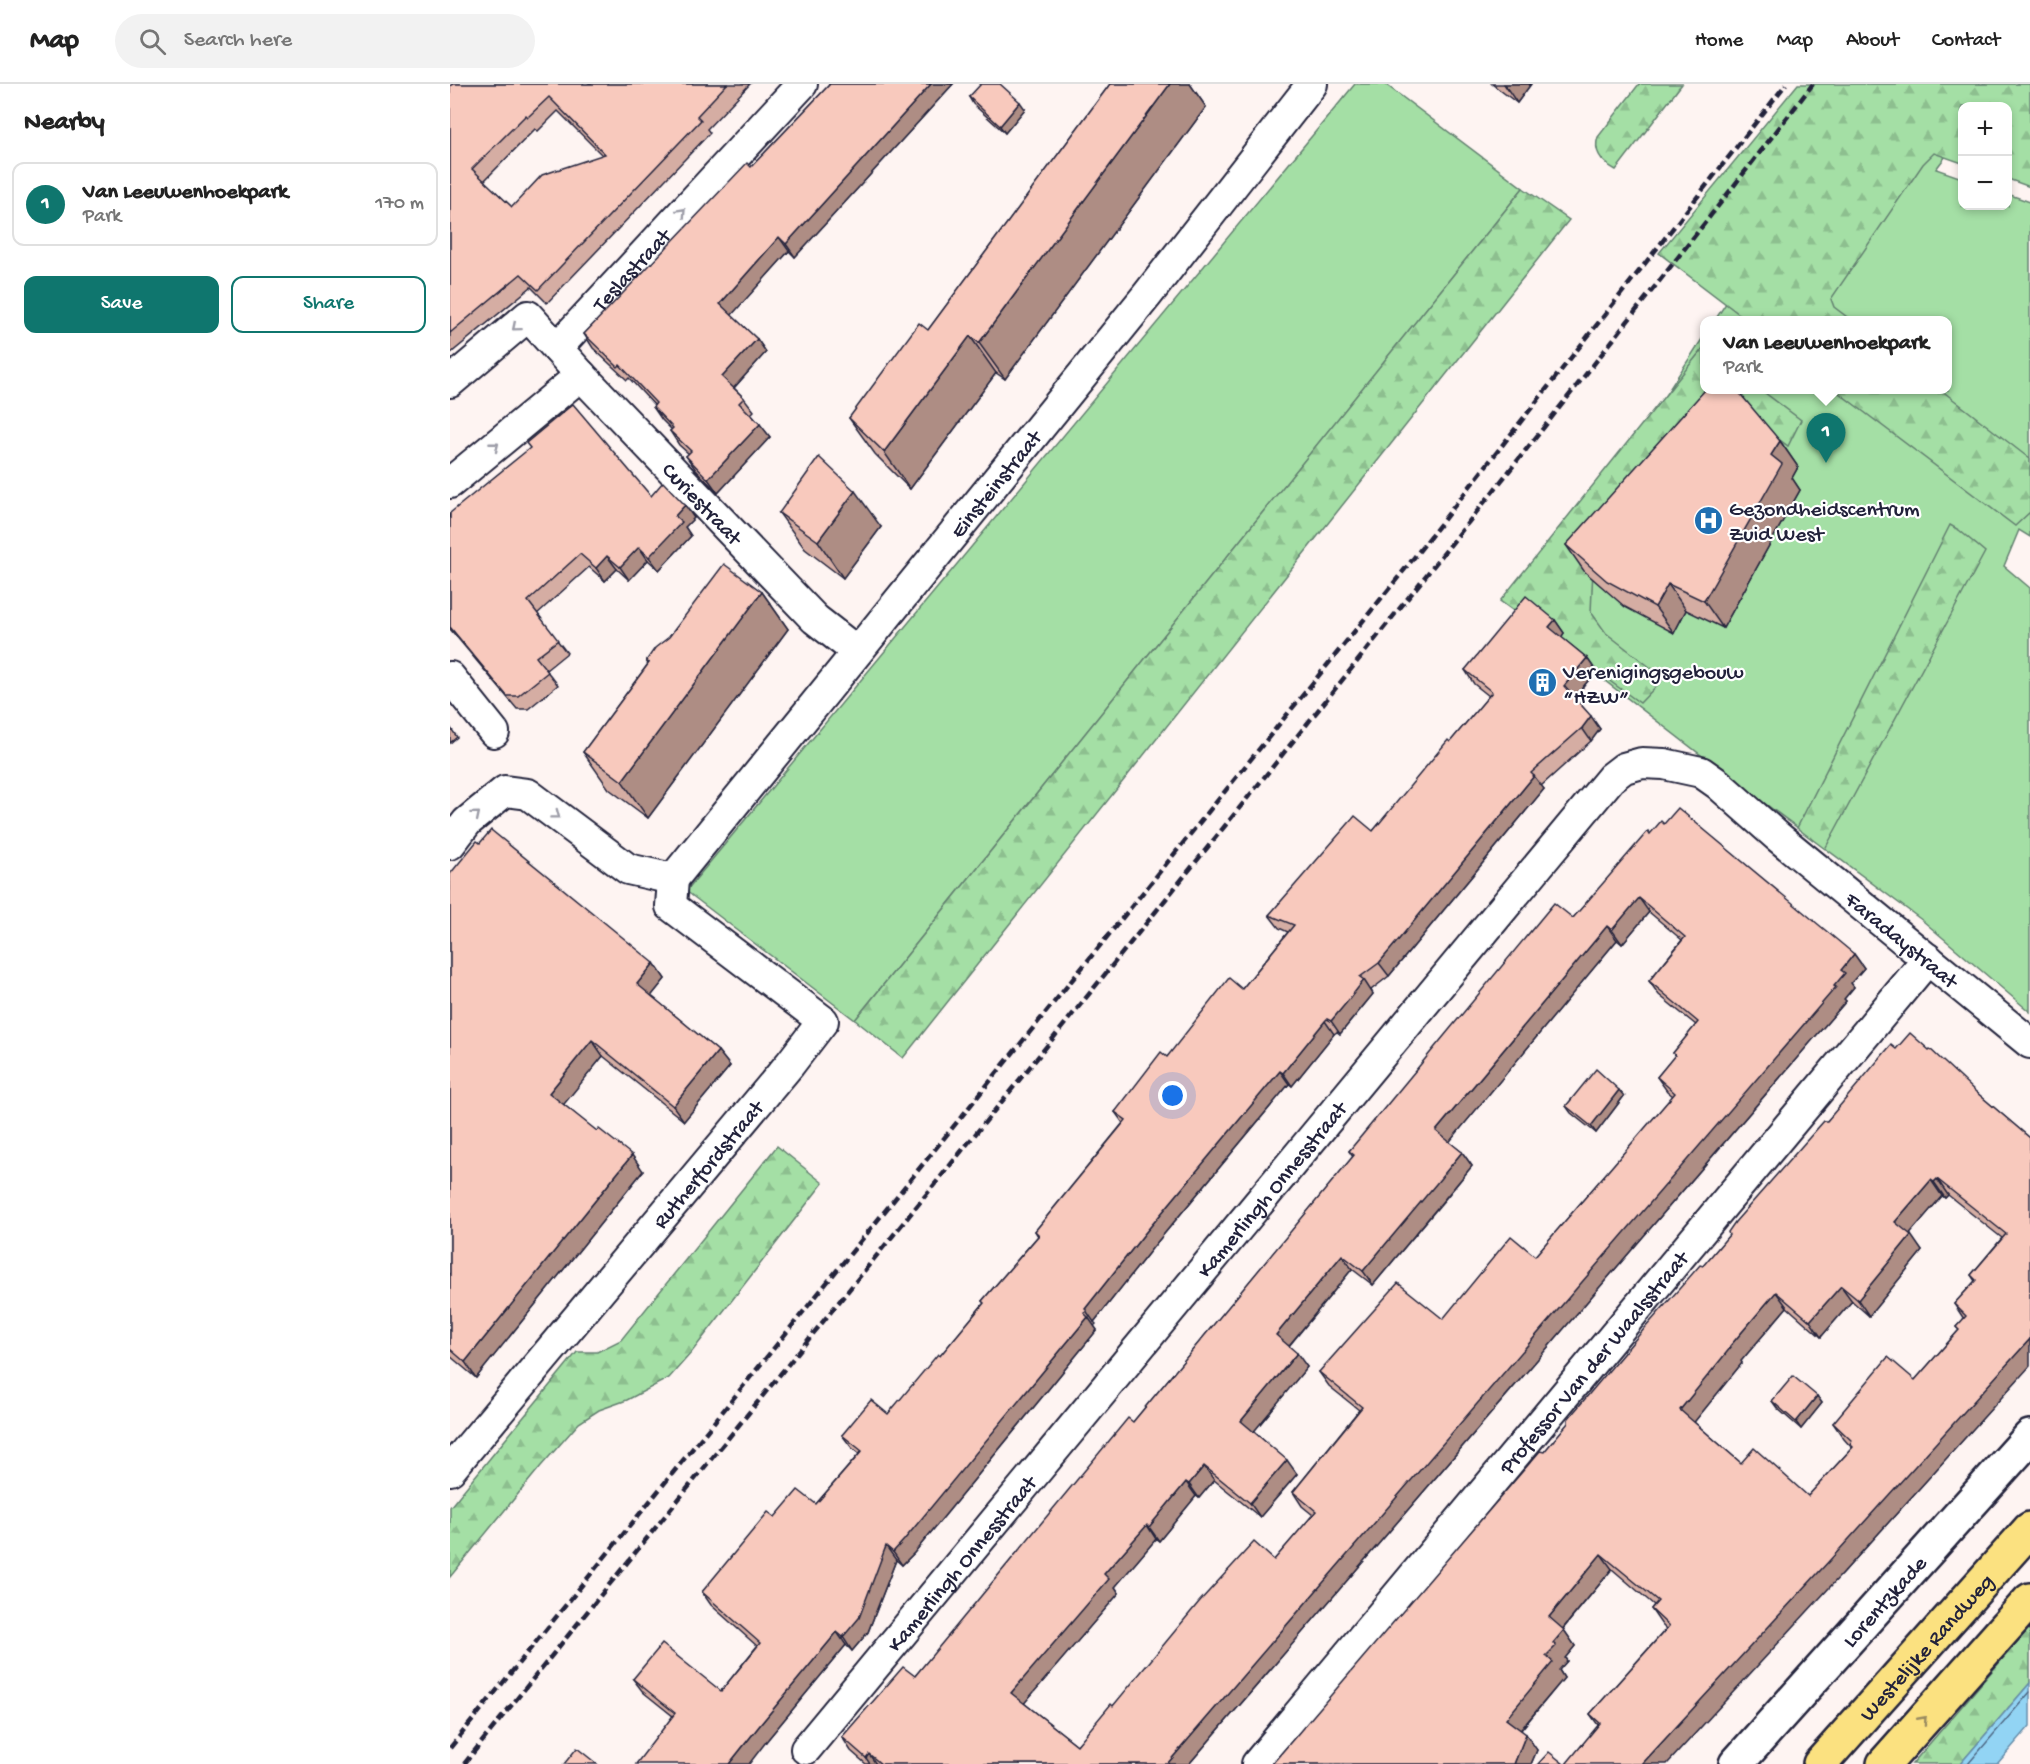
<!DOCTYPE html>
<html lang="en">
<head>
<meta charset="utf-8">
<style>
  body { margin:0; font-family:"Gochi Hand",sans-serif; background:#f2f2f2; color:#222 }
  .controls { position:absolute; right:18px; top:18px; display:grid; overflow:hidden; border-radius:12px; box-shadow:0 3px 9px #0003 }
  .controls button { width:54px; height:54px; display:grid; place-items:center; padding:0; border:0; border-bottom:2px solid #e0e0e0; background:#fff; color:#222; font:30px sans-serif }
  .you { position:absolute; left:723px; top:1012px; width:21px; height:21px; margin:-15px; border:4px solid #fff; border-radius:50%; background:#1a73e8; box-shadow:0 0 0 9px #1a73e833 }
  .badge { display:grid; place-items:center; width:39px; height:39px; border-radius:50%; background:#0f766e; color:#fff; font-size:20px; font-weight:700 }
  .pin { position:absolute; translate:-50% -50px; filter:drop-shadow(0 2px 3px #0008) }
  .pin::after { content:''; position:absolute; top:32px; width:21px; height:18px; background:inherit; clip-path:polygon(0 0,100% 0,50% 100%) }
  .popup { position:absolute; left:1250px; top:232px; width:252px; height:78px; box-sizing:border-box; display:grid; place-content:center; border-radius:12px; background:#fff; filter:drop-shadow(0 2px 4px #0005); font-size:20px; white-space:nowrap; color:#767676 }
  .popup b { font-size:22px; color:#222 }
  .popup::after { content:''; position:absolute; left:50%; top:100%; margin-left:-12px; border:12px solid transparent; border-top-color:#fff }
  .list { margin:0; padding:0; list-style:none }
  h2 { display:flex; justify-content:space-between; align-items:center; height:78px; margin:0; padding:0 24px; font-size:26px }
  h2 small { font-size:20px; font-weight:400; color:#767676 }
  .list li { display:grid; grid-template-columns:39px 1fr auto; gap:18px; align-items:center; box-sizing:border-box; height:84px; margin:0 12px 12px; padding:0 12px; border:2px solid #e0e0e0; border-radius:12px }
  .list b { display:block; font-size:22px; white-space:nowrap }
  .list p { margin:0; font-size:20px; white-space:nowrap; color:#767676 }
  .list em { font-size:20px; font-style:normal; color:#767676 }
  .actions { display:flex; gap:12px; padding:18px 24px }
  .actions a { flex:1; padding:14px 0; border:2px solid #0f766e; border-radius:12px; text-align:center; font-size:21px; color:#0f766e }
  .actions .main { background:#0f766e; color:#fff }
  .icon { flex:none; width:33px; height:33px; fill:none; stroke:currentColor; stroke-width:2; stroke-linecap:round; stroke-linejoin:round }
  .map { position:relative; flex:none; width:1580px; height:1680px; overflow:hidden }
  header { display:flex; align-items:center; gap:36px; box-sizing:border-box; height:84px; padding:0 30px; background:#fff; border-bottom:2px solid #e0e0e0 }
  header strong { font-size:28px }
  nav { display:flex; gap:33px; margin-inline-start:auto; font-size:21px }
  .search { width:420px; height:54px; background:#f2f2f2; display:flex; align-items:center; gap:15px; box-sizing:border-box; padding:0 21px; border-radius:33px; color:#767676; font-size:22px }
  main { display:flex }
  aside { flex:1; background:#fff }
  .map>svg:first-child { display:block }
</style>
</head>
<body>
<header>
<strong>Map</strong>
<div class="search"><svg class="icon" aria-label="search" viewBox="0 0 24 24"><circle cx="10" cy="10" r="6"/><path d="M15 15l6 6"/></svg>Search here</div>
<nav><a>Home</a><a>Map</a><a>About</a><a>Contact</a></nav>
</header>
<main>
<aside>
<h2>Nearby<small></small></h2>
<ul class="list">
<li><span class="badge">1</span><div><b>Van Leeuwenhoekpark</b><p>Park</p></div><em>170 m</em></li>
</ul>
<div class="actions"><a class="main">Save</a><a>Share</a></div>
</aside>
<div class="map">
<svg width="1580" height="1680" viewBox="0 0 1580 1680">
  <defs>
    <pattern id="forest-firs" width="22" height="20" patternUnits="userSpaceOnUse" patternTransform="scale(1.5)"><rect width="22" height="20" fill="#a4dfa5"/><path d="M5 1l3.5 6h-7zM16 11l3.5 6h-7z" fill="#8dbf8f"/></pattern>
  </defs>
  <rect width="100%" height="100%" fill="#fef4f2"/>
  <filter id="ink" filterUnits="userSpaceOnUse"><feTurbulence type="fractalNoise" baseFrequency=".0167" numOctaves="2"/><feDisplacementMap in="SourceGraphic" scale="12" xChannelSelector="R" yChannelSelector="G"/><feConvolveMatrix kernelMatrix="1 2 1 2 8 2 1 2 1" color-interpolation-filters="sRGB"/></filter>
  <g filter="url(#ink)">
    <!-- green -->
    <g fill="#a4dfa5" stroke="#638070" stroke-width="1.5">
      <polygon points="905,0 935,0 1073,104 405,936 236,807"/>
      <polygon points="1420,0 1580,0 1558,22 1512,22 1512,51 1486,85 1512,94 1512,122 1558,122 1558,110 1580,118 1580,418 1575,432 1580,428 1580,453 1569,446 1554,482 1580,504 1580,928 1473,837 1282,695 1071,532 1254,252 1254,306 1498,306 1498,236 1265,236"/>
    </g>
    <!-- forest -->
    <g fill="url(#forest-firs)" stroke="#638070" stroke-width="1.5">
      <path d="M1189,0H1232L1166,86C1153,79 1143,68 1148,53Z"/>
      <polygon points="1348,0 1580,0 1580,103 1558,95 1558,22 1512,22 1512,79 1484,69 1473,80 1381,215 1384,223 1401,236 1297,236 1209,169"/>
      <polygon points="1073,104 1119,136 453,974 405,936"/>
      <polygon points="1254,263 1254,306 1311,306 1351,336 1338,362 1285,323 1143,485 1141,528 1156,549 1214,594 1190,619 1050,517"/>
      <polygon points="1385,306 1491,306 1580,375 1580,428 1565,442"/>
      <polygon points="1500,441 1509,446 1535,468 1375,765 1347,744"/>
      <polygon points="327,1062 373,1099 241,1269 219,1294 177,1316 149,1326 129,1339 91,1382 0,1493 0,1423 127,1268 147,1268 171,1256"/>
      <polygon points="1580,1543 1580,1599 1510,1680 1462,1680"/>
    </g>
    <!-- water -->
    <polygon fill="#92d4f4" stroke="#658daa" stroke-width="1.5" points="1580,1599 1580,1642 1547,1680 1510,1680"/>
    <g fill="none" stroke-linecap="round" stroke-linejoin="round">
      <!-- shore -->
      <polyline stroke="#4f6985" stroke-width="1.5" points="1518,1680 1580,1608"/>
      <defs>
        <g id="street">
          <path id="s1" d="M107,264L352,0"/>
          <path id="s2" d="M0,298L78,232L131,291L365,535L406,567"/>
          <polyline points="0,399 131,291"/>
          <polyline points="0,593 44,648"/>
          <polyline points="0,760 17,738 55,707 78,710 178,785 223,795"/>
          <path id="s3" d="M223,795L698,210L862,0"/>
          <path id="s4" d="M0,1386L340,980L373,937L221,822L223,795"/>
          <path id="s5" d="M356,1665L1161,694L1174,684L1192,679L1214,680L1251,688L1268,700L1327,752L1580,959"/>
          <path id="s6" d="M807,1680L1478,875"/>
        </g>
        <g id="secondary">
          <path id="s7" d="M1286,1680L1580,1353"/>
        </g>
        <g id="primary">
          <path id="s8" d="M1370,1680L1580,1445"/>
          <polyline points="1434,1680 1580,1516"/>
        </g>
      </defs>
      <!-- street casing -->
      <use href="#street" stroke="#22223b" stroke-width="34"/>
      <!-- secondary casing -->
      <use href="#secondary" stroke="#22223b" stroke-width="38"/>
      <!-- primary casing -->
      <use href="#primary" stroke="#22223b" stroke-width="38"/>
      <!-- street -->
      <use href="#street" stroke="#fff" stroke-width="30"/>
      <!-- secondary -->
      <use href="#secondary" stroke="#fff" stroke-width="33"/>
      <!-- primary -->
      <use href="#primary" stroke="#fbe180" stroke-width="33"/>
      <!-- rail -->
      <g stroke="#22223b" stroke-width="4.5" stroke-dasharray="9 4.5" stroke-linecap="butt">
        <polyline points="0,1664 955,485 1336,0"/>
        <path d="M14,1680C465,1122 923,568 1363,0"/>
      </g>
    </g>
    <!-- wall -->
    <g fill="#d5ada3" stroke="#22223b" stroke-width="1.5" fill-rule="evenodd">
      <path d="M3,0H300L257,45L260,49L97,219L81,203L1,269L0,268V2ZM108,27L152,71L62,123L34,97L85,45L88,47Z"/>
      <polygon points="379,0 503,0 345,173 339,167 281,231 307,255 316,268 284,304 294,314 304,327 301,330 320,353 268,409 246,386 236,372 239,370 229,361 220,347 222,346 212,336 203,323 204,321 179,294 177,296 143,264 134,250 301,83 379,1"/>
      <polygon points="660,0 740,0 756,23 555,295 546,289 460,405 425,370 399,334 478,246"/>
      <polygon points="1042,0 1081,0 1067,19"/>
      <polygon points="519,13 575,25 555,49 523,20"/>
      <polygon points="1330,357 1348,383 1342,394 1350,406 1273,544 1236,526 1224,549 1175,523 1134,487 1116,461"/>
      <polygon points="201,412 244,434 235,443 241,452 209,486 198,476 179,496 167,485 155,497 139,483 87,530 117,569 96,586 108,601 78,625 67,625 0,545 0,429"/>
      <polygon points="329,429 431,443 393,494 355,465"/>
      <polygon points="312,508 338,545 198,734 159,705 133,668 198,580 196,577"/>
      <polygon points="1105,536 1114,549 1111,553 1137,574 1146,587 1125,613 1150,645 1141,657 1091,702 1094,705 954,874 939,892 921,906 923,910 906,931 890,950 887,948 884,950 842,1002 839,1000 704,1162 644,1238 646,1240 644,1242 647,1246 464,1469 452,1481 446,1476 418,1548 402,1567 396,1561 319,1654 223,1632 193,1608 183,1595 271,1607 307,1562 261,1521 252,1508 325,1433 366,1420 409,1370 402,1364 392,1351 438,1330 490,1272 534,1219 532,1217 588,1152 585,1147 673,1039 665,1028 717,973 792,905 838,848 829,844 819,831 923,747 1000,658 1039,612 1024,600 1015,586"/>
      <polygon points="0,643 7,653 0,659"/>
      <path d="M1200,750L1404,870L1414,884L1401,899L1404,903L1394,915L1396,917L739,1680H416L401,1667L392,1653L465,1592L683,1338L903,1073L899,1067L1123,834ZM1199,828L1232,856L1199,897L1209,911L1246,941L1223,969L1225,972L1207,993L1217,1007L1223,1012L1085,1172L993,1235L869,1288L879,1302L909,1326L843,1408L852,1422L863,1431L824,1476L663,1622L627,1661L574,1619L669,1509L665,1503L706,1455L709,1457L746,1412L749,1414L764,1396L810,1433L847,1390L804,1347L857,1283L839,1262L902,1185L923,1201L996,1114L1022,1082L1012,1068L999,1058L1167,856L1172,860Z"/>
      <polygon points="0,790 204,879 215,895 201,912 268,967 280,982 234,1037 153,972 113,1020 193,1087 26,1294 0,1272"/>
      <path d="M1446,965L1526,1008L1580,1054L1567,1296L1391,1491L1148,1641L1140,1630L1216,1545L1212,1541L1201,1525L1204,1521L1162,1485L1113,1545L1125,1562L1115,1574L1117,1577L1109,1586L1114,1594L1071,1646L1087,1666L1081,1680H822L1094,1368L1377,1037ZM1498,1111L1552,1154L1521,1191L1525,1197L1504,1220L1514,1235L1506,1243L1509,1246L1465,1296L1383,1339L1394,1355L1402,1364L1358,1412L1291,1379L1244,1338L1292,1279L1291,1277L1337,1223L1371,1253L1402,1217L1419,1232L1472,1167L1459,1150L1492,1112L1495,1114Z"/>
      <polygon points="1174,1012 1146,1049 1121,1029 1116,1022"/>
      <polygon points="1367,1312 1372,1319 1351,1345 1327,1324 1322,1317"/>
    </g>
    <!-- shaded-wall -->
    <g fill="#ae8d84" stroke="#22223b" stroke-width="1.5">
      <polygon points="481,0 503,0 345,173 336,160"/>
      <polygon points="720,0 740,0 756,23 555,295 529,259"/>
      <polygon points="1054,0 1081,0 1067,19"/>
      <polygon points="570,18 575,25 555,49 550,42"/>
      <polygon points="329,153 339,167 279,234 270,220"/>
      <polygon points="520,252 546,289 460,405 434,368"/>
      <polygon points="307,255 316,268 281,307 272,293"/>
      <polygon points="310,340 320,353 268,409 258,395"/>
      <polygon points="1330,357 1348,383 1342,394 1350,406 1273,544 1254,517 1321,371"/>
      <polygon points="405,407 431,443 393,494 368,457"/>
      <polygon points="235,421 244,434 235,443 241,452 209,486 199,473 225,432"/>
      <polygon points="189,463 198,476 179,496 170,483"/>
      <polygon points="157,472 167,485 155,497 146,484"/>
      <polygon points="1218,500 1236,526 1224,549 1205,523"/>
      <polygon points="312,508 338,545 198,734 172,697"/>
      <polygon points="1105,536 1114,549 1109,557 1099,543"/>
      <polygon points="1137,574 1146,587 1123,615 1114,602"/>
      <polygon points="1141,632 1150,645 1141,657 1132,644"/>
      <polygon points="1084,692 1094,705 939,892 929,879"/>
      <polygon points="1189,814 1199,828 1172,860 1162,846"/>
      <polygon points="1157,842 1167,856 996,1062 986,1047"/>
      <polygon points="1404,870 1414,884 1401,899 1404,903 1394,915 1396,917 739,1680 717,1680 1384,902 1391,886"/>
      <polygon points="204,879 215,895 198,916 187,900"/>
      <polygon points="914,896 923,910 890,950 881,937"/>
      <polygon points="875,937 884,950 842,1002 833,989"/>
      <polygon points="142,956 153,972 110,1025 99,1009"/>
      <polygon points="268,967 280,982 234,1037 223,1022"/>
      <polygon points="830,987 839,1000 704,1162 644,1238 635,1225 695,1149"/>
      <polygon points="1169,1006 1174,1012 1146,1049 1141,1042"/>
      <polygon points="1012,1068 1022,1082 923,1201 913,1187"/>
      <polygon points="182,1071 193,1087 26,1294 15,1278"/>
      <polygon points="1487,1095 1498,1111 1495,1114 1484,1098"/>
      <polygon points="1481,1096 1492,1112 1456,1154 1445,1138"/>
      <polygon points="1461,1151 1472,1167 1419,1232 1408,1216"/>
      <polygon points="892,1171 902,1185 836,1265 826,1251"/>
      <polygon points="1391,1202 1402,1217 1371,1253 1360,1237"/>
      <polygon points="1326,1208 1337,1223 1291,1277 1292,1279 1241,1342 1230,1326 1280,1262"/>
      <polygon points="638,1233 647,1246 464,1469 452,1481 443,1468"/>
      <polygon points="1580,1255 1580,1282 1391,1491 1217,1680 1192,1680"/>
      <polygon points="847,1269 857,1283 801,1351 791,1337"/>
      <polygon points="1367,1312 1372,1319 1351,1345 1346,1338"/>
      <polygon points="837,1376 847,1390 810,1433 800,1419"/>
      <polygon points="754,1382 764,1396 749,1414 739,1400"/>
      <polygon points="736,1398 746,1412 709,1457 699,1443"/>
      <polygon points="697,1441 706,1455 665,1503 669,1509 571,1623 561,1609 654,1490"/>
      <polygon points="436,1462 446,1476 418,1548 402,1567 393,1553"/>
      <polygon points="1151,1470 1162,1485 1110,1548 1099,1533"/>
      <polygon points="1114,1546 1125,1562 1115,1574 1117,1577 1109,1586 1114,1594 1067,1650 1056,1635 1096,1572 1103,1559"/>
      <polygon points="387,1548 396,1561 319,1654 299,1680 279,1680 310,1641"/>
      <polygon points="1076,1650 1087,1666 1081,1680 1064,1680"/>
      <polygon points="419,1670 426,1680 420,1680 416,1674"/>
    </g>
    <!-- building -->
    <g fill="#f8c9bd" stroke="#22223b" stroke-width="1.5" fill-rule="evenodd">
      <path d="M3,0H277L247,32L251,36L88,206L71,190L0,249V2ZM99,13L155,70L92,91L62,123L22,85L76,31L78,33Z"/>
      <polygon points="380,0 481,0 336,160 329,153 270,220 307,255 272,293 294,314 289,319 310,340 258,395 236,372 241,367 220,347 223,344 203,323 206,319 170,281 168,283 134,250 297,79 301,83"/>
      <polygon points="531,0 550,0 570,18 550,42 519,13"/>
      <polygon points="660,0 720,0 529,259 520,252 434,368 399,334 469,239 478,246"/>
      <polygon points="1255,306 1287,306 1330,357 1321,371 1332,380 1254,517 1218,500 1205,523 1157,497 1116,461"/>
      <polygon points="123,320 201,412 213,398 235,421 225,432 232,438 199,473 189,463 170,483 157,472 146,484 130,470 78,517 108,556 86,573 98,588 68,612 57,612 0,543 0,429 80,364 76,359"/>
      <polygon points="369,373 405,407 368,457 329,429"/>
      <polygon points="274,480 312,508 172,697 133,668 199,579 196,577 205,564 219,553"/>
      <polygon points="1076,512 1105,536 1099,543 1137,574 1114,602 1141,632 1132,644 1081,689 1084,692 945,860 929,879 910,893 914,896 897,918 881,937 877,935 875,937 833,989 830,987 695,1149 635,1225 637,1227 634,1229 638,1233 454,1456 443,1468 436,1462 409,1534 393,1553 387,1548 310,1641 279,1680 186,1680 225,1629 183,1595 212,1560 271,1607 310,1559 252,1508 318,1428 325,1433 348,1406 366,1420 412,1367 392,1351 421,1316 438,1330 488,1270 490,1272 534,1219 532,1217 589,1151 585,1147 676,1036 665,1028 711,968 717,973 779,894 792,905 844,841 819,831 905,732 923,747 998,656 1000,658 1042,608 1015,586"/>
      <path d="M1228,724L1404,870L1391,886L1395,889L1384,902L1386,903L717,1680H431L419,1670L416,1674L392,1653L453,1583L465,1592L678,1334L683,1338L904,1071L899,1067L1104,819L1123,834L1198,747L1200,750L1211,737L1214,740ZM1189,814L1235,853L1199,897L1248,938L1223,969L1225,971L1207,993L1225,1009L1085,1172L1061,1152L993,1235L948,1199L869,1288L912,1323L843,1408L866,1427L824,1476L804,1458L749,1518L663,1622L661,1620L627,1661L561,1609L659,1495L654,1490L697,1441L699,1443L736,1398L739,1400L754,1382L800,1419L837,1376L791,1337L847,1269L826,1251L892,1171L913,1187L986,1100L1012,1068L986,1047L1157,842L1162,846Z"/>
      <polygon points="41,746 204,879 187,900 268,967 223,1022 142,956 99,1009 147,1047 149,1045 182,1071 15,1278 0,1265 0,790 27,757 30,759"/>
      <path d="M1460,949L1479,966L1480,965L1526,1008L1580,1054V1255L1380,1476L1192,1680H1116L1150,1639L1140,1630L1219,1542L1201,1525L1208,1517L1151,1470L1099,1533L1114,1546L1103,1559L1106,1562L1096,1572L1103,1578L1056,1635L1076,1650L1064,1680H822L1090,1367L1094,1368L1118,1339V1335L1194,1245L1250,1181L1253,1182L1279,1151L1278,1148L1285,1138L1374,1037H1377L1441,961L1446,965ZM1487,1095L1556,1150L1521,1191L1526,1196L1504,1220L1516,1232L1506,1243L1509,1246L1465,1296L1438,1273L1383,1339L1402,1357L1400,1360L1403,1363L1358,1412L1304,1364L1291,1379L1230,1326L1281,1263L1280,1262L1326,1208L1360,1237L1391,1202L1408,1216L1461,1151L1445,1138L1481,1096L1484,1098Z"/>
      <polygon points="1146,985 1169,1006 1141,1042 1116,1022"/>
      <polygon points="1343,1292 1367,1312 1346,1338 1322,1317"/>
      <polygon points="127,1664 147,1680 114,1680"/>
      <polygon points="1099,1668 1114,1680 1088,1680"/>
    </g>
    <!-- one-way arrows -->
    <defs><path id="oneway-chevron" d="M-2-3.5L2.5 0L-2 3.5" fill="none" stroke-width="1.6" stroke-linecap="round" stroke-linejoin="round" transform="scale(1.5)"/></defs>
    <g stroke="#9c9ca7">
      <use href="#oneway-chevron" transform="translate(232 128) rotate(-47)"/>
      <use href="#oneway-chevron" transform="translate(66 243) rotate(140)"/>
      <use href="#oneway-chevron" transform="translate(45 362) rotate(-39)"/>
      <use href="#oneway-chevron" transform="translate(26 731) rotate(-40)"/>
      <use href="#oneway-chevron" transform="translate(106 731) rotate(37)"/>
    </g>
    <use stroke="#998b61" href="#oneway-chevron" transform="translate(1473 1636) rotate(-48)"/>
  </g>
  <!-- icons -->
  <defs>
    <symbol id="hospital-disc" viewBox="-11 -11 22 22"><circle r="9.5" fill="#1f6fb2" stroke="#fff"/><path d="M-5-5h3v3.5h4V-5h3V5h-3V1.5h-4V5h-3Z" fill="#fff"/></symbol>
    <symbol id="building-disc" viewBox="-11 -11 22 22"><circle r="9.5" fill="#1f6fb2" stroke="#fff"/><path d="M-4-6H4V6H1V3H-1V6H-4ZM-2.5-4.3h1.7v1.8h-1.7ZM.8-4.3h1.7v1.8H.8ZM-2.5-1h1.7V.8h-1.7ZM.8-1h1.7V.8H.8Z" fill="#fff"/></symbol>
  </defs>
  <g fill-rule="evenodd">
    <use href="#hospital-disc" x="1242" y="420" width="33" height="33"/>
    <use href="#building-disc" x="1076" y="582" width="33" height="33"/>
  </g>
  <g text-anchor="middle" stroke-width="4.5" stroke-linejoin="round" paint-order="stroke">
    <!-- street labels -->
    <g font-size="22" fill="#22223b" stroke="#fff">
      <text dy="8" stroke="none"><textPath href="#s1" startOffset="108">Teslastraat</textPath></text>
      <text dy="8" stroke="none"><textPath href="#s3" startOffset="510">Einsteinstraat</textPath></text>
      <text dy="8" stroke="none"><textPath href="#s2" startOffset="358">Curiestraat</textPath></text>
      <text dy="8" stroke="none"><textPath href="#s5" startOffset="1618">Faradaystraat</textPath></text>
      <text dy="8" stroke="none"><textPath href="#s4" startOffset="400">Rutherfordstraat</textPath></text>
      <text dy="8" stroke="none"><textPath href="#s5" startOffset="728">Kamerlingh Onnesstraat</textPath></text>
      <text dy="8" stroke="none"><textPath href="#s6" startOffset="524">Professor Van der Waalsstraat</textPath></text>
      <text dy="8" stroke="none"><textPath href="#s5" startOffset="242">Kamerlingh Onnesstraat</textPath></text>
      <text dy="8" stroke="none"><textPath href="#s7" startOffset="220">Lorentzkade</textPath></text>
      <text dy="8" stroke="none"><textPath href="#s8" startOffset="158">Westelijke Randweg</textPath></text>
    </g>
    <!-- poi labels -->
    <g font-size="22" fill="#22223b" stroke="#fff" text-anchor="start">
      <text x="1279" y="431">Gezondheidscentrum<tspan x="1279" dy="25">Zuid West</tspan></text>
      <text x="1113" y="594">Verenigingsgebouw<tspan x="1113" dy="25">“HZW”</tspan></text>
    </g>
  </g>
</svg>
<div class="controls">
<button>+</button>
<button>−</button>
</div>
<div class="you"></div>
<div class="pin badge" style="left:1376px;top:379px">1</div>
<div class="popup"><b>Van Leeuwenhoekpark</b>Park</div>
</div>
</main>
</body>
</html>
